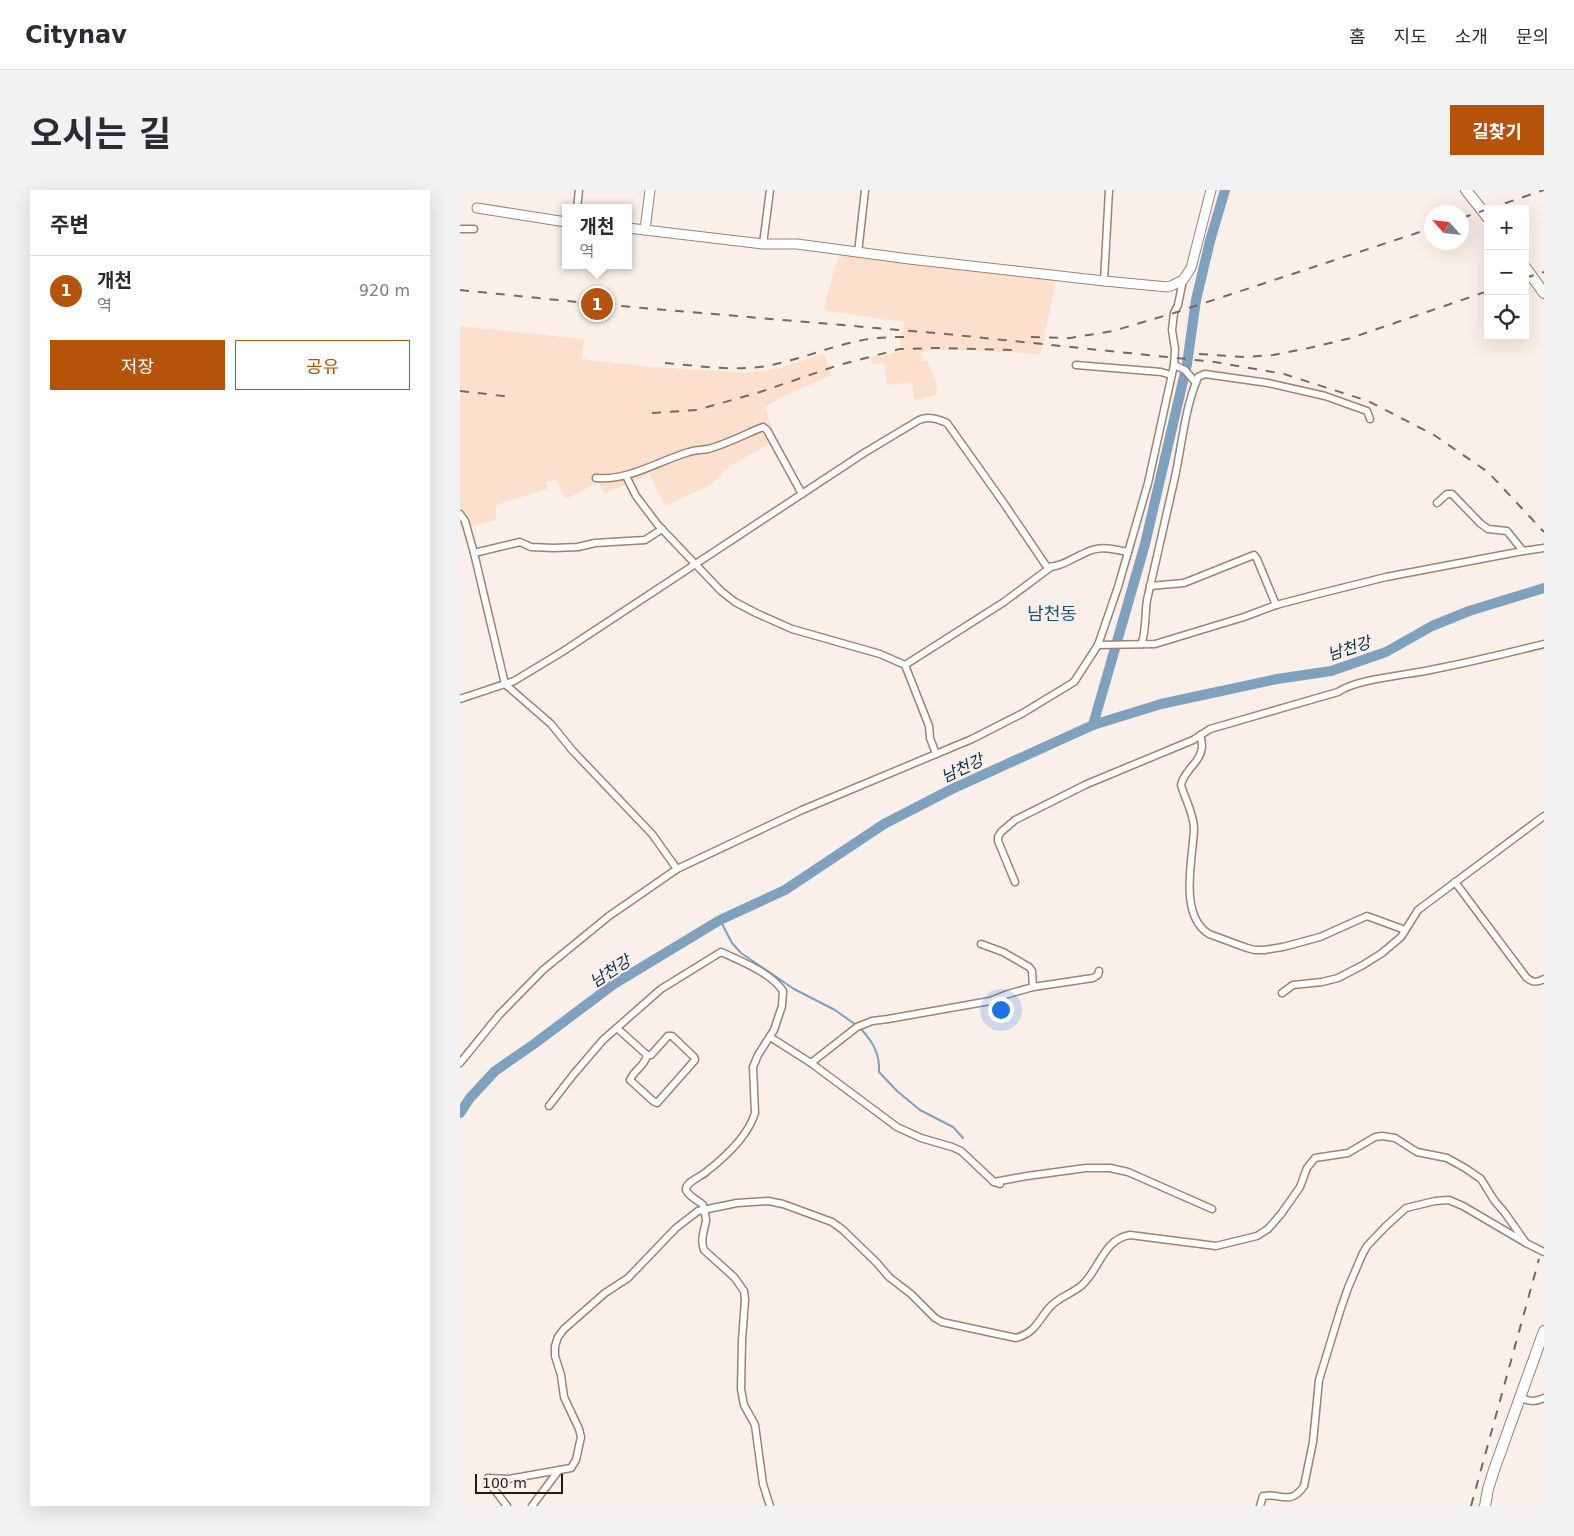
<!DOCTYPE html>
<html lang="ko">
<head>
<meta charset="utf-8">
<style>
  body { margin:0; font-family:"DejaVu Sans","Noto Sans KR",sans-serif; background:#f2f2f3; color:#2b2b33 }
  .controls { position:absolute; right:15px; top:15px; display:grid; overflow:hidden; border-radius:0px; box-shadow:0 5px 20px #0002 }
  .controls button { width:45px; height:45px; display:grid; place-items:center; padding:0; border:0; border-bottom:1px solid #e1e1e2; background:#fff; color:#2b2b33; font:25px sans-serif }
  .compass { position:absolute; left:964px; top:15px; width:45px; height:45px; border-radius:50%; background:#fff; box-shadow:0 5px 20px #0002; rotate:297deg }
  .scale { position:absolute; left:15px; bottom:12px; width:88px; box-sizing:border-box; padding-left:5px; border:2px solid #231913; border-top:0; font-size:14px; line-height:18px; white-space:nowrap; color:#231913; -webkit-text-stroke:4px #fbf0e9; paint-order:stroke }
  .you { position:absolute; left:540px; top:819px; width:18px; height:18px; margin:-12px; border:4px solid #fff; border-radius:50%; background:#1a73e8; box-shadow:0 0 0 8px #1a73e833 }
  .badge { display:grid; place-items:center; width:32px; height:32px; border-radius:50%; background:#b45309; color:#fff; font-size:16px; font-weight:700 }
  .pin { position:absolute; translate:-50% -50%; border:2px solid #fff; box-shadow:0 1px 5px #0006 }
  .popup { position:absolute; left:102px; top:14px; width:70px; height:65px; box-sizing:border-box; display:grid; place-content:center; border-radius:0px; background:#fff; filter:drop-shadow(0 1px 4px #0005); font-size:16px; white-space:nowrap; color:#7c7c81 }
  .popup b { font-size:19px; color:#2b2b33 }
  .popup::after { content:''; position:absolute; left:50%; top:100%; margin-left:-10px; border:10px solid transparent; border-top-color:#fff }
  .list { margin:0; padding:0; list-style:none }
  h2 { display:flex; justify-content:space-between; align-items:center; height:65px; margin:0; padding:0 20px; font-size:21px }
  h2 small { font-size:16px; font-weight:400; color:#7c7c81 }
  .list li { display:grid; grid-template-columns:32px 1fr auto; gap:15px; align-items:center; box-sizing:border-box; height:70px; padding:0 20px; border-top:1px solid #e1e1e2 }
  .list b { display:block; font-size:19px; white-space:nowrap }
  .list p { margin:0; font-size:16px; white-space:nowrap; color:#7c7c81 }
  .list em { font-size:16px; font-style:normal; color:#7c7c81 }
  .actions { display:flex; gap:10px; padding:15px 20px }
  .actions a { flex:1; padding:11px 0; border:1px solid #b45309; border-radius:0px; text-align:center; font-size:18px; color:#b45309 }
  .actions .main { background:#b45309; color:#fff }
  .icon { flex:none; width:28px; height:28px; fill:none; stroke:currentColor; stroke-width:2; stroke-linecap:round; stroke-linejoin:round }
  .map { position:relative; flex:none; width:1084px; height:1316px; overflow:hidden; border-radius:0px }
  header { display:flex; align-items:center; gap:30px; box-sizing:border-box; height:70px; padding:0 25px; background:#fff; border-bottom:1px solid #e1e1e2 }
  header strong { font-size:24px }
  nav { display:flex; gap:28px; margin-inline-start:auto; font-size:18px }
  .intro { display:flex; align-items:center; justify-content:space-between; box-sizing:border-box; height:120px; padding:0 30px }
  h1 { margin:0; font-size:35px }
  .button { padding:12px 22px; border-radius:0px; background:#b45309; color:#fff; font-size:18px; font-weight:700 }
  main { display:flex; gap:30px; padding:0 30px }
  aside { flex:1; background:#fff; border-radius:0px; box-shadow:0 5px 20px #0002 }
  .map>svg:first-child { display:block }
</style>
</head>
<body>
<header>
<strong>Citynav</strong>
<nav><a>홈</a><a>지도</a><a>소개</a><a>문의</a></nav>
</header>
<div class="intro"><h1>오시는 길</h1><a class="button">길찾기</a></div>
<main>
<aside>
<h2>주변<small></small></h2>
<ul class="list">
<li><span class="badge">1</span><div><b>개천</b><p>역</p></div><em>920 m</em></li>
</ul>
<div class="actions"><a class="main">저장</a><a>공유</a></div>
</aside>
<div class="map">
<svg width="1084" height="1316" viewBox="0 0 1084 1316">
  <rect width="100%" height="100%" fill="#fbf0e9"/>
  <!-- built -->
  <g fill="#fcdfcd">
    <polygon points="382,65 454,74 596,89 581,164 508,160 469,160 461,163 463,171 468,171 476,193 477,205 454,210 452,192 427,195 424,173 412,174 411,168 441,161 440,150 445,132 368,121 364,118 377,70"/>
    <polygon points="0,136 123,149 124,151 122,169 193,177 288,183 320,178 364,163 371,185 322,207 305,217 315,250 272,275 250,295 206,316 189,284 144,304 139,292 106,309 96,290 87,292 87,299 36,315 36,330 0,339"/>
  </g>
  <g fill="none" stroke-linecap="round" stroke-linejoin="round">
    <!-- stream -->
    <g stroke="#7ea1be" stroke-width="2">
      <polyline points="260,730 272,753 281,763 334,799 375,820 396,835"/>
      <path d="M401,839C413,852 420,864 419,882L437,901L460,920L493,937L503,948"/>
    </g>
    <!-- river -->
    <g stroke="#7ea1be" stroke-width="10">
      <polyline points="633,535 685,354 727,174 736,110 750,51 765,0"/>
      <polyline points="0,923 10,908 35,881 74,854 154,794 260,730 325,700 424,634 492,599 633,535 701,514 817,489 871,481 926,462 972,436 1009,421 1084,398"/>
    </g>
    <defs>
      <g id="street">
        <polyline points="117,18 119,0"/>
        <polyline points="0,39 14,39"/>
        <polyline points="303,54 310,0"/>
        <polyline points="398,63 405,0"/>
        <polyline points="644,91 649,0"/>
        <polyline points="616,175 701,182 711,185"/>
        <polyline points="714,175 725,180 736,193"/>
        <polyline points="166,286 176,306 198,335 261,401 275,412 296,423 332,439 420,464 445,475"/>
        <path d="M136,288C169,291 198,271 229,262C235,260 242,260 248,259C267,254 285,244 303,237L307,240L342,304"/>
        <polyline points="977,313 987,304 992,304 1020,333 1028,339 1047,341 1063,361"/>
        <polyline points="0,324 5,331 14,363 45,494 91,534 112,560 192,644 217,679"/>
        <polyline points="14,363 60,352 71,357 94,358 118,357 135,353 185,350 202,339"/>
        <polyline points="690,396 724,393 794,365 797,369 816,415"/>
        <path d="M681,454C686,446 685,421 687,410C696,369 706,328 715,287C722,254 725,218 738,187L745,184L808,193L865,206L907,221L910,229"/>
        <polyline points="638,455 695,454 784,427 816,415 858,404 926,387 1063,361 1084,358"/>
        <path d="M0,509L54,491L102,462L404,263L459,230C469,226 478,229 487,233L543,312L587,377C603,377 617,365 632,360C644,356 657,360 668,362"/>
        <path d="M740,545C749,570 725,576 721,595C725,609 734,624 734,639C733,668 718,725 749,744L787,758L795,760H804L823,757L860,747L907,726L945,740"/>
        <polyline points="476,564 470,548 469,536 445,475 544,412 591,377"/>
        <path d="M555,692L538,651V647L541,642L555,630L627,594L733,550L750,539L878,502C898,488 950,485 975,479C1012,472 1048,463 1084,454"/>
        <path d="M995,692L1066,787C1072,793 1077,793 1084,789"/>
        <polyline points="521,754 543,762 569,777 572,781 573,797"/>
        <polyline points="822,803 833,795 862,792 878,788 903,775 922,763 941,747 958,720 1084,626"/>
        <path d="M157,838L187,865H191L208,846H212L234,867L235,870L197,913L193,911L170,890C174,880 185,876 187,865"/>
        <polyline points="310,847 351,873 437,937 461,948 492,957 501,961 534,992 540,994"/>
        <polyline points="0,873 39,825 83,780 149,726 217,679 342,620 512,549 563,523 614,492 638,455 658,397 688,293 714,175 715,159 712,140 714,123 718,115 723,90"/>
        <polyline points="351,873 397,837 412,831 428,829 530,811 548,804 573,797 633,788 638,785 639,781"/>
        <path d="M89,916L113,885L143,850L201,799L261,762C281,771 311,783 323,801L322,816L314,840L298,865L293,877L295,923C288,946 264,968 246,982C241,987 225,992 226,1000C228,1006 239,1011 243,1015C244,1021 246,1026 246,1031C244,1041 240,1050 244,1060L274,1087L284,1101L285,1110L282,1150L281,1199L284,1215L295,1235L303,1294L310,1316"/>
        <polyline points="534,992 567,986 626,978 650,978 668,982 752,1019"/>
        <path d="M1060,1207C1069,1212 1075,1212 1084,1208"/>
        <path d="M47,1316L27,1290L28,1288L48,1289L111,1278L116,1270L121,1247L119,1239L104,1207L101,1185L95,1166V1156L98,1147L104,1139L145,1103L168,1088L216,1038L238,1021L277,1013L308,1011L323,1014L372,1032L383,1040L417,1073L429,1087L451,1104L475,1128L482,1132L491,1134L556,1148C575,1143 578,1131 589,1118C597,1108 611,1104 621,1096C639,1081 643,1049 670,1045L756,1056L797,1046L808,1039L821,1024L840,997L847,978L855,968L888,963L915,947L922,946L935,948L957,962L987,968L1005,978L1021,989L1034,1010L1045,1023L1066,1053"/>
        <polyline points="72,1316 99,1280"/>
        <path d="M800,1316L803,1306C822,1303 830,1316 844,1296L853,1252L859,1190L881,1118L888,1098L902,1065L907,1056L925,1037L946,1018L975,1011L989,1010L1003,1016L1066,1053L1084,1062"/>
      </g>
      <g id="secondary">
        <polyline points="17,18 106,32"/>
        <polyline points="168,38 303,54 337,54 449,69 644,91 708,97 713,95 723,90 731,78 751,0"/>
        <polyline points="185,40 190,0"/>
      </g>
      <g id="primary">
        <polyline points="1006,0 1028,28"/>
        <polyline points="1065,77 1084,103"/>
        <polyline points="1025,1316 1028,1299 1034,1280 1084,1141"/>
      </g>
    </defs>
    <!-- street casing -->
    <use href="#street" stroke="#9c8372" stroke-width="9"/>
    <!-- secondary casing -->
    <use href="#secondary" stroke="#9c8372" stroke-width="11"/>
    <!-- primary casing -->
    <use href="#primary" stroke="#9c8372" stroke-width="12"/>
    <!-- street -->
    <use href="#street" stroke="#fff" stroke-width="6"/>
    <!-- secondary -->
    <use href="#secondary" stroke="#fff" stroke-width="9"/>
    <!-- primary -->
    <use href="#primary" stroke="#fff" stroke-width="10"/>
    <!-- rail -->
    <g stroke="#746a63" stroke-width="2" stroke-dasharray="9 9" stroke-linecap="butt">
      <polyline points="1028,19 1084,0"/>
      <polyline points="1002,28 1028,19"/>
      <polyline points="1065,88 1084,82"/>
      <polyline points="0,100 137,114 486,144 755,172 824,184 908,211 974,245 1028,282 1084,342"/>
      <polyline points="571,147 610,148 653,141 714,123 972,38"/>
      <polyline points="739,164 784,167 813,165 849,158 891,148 1028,101"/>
      <path d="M205,173C240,176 278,182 312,175C345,168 376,154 409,149C423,147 438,147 452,147"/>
      <polyline points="0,201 52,207"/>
      <polyline points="192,223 237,220 300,202 379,175 440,159 475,158 554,160"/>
      <polyline points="1011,1316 1079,1069"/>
    </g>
  </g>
  <g text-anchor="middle" stroke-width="4.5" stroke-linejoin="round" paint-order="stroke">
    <!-- water labels -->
    <g font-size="16" font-style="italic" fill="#002c49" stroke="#fbf0e9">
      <text transform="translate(889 458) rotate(-18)" y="6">남천강</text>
      <text transform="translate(502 578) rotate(-25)" y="6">남천강</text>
      <text transform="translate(150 781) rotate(-33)" y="6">남천강</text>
    </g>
    <!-- quarter labels -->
    <g font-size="18" fill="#174f80" stroke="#fbf0e9">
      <text x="592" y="430">남천동</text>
    </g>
  </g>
</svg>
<div class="controls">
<button>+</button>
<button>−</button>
<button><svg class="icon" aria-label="locate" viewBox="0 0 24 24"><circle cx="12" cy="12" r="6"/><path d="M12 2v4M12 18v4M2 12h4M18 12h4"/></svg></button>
</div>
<svg class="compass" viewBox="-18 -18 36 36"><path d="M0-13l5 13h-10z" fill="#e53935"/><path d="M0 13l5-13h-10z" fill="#7c7c81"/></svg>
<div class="scale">100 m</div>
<div class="you"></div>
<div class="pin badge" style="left:137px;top:114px">1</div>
<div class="popup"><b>개천</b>역</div>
</div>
</main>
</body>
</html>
